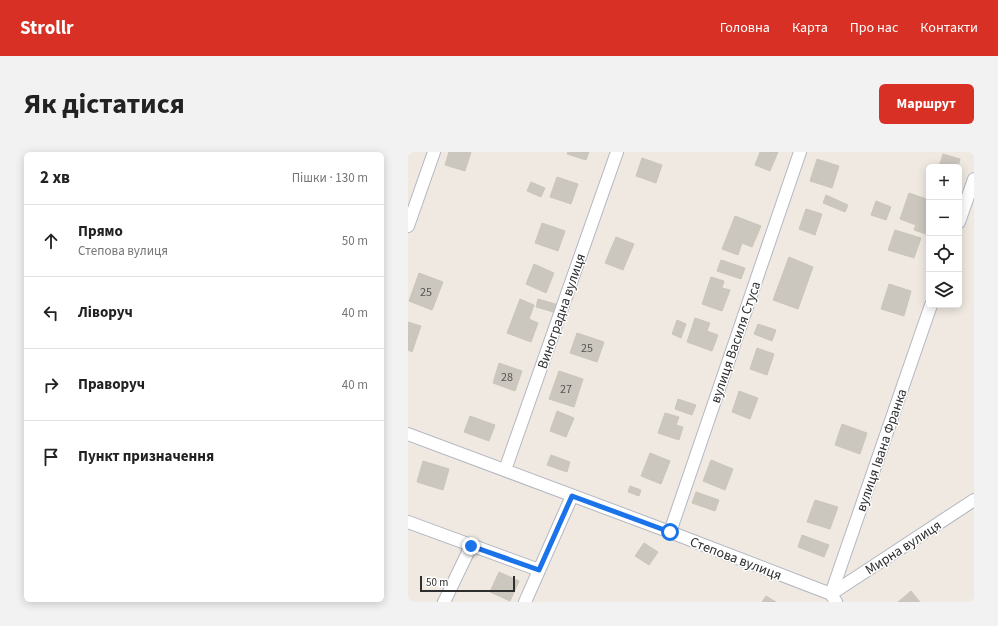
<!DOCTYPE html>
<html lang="uk">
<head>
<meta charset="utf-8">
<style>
  body { margin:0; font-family:"Source Sans 3",sans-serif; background:#f2f2f2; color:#222 }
  .controls { position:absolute; right:12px; top:12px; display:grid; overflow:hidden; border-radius:6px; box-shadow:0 2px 10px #0003 }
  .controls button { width:36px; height:36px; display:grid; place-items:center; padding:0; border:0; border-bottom:1px solid #e0e0e0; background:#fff; color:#222; font:20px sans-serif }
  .scale { position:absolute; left:12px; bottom:10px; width:95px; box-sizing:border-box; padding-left:4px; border:2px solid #2e2e2e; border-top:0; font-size:11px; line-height:14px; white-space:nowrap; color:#2e2e2e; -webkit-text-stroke:3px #fff; paint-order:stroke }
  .stop { position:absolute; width:12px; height:12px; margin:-9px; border:3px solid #1a73e8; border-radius:50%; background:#fff }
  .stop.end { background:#1a73e8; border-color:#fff; box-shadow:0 1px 4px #0008 }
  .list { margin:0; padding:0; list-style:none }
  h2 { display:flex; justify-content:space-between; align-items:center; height:52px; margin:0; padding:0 16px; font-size:17px }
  h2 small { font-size:13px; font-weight:400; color:#767676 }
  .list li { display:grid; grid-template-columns:26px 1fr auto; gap:12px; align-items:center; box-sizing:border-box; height:72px; padding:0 16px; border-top:1px solid #e0e0e0 }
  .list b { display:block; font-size:15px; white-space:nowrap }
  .list p { margin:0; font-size:13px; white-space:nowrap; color:#767676 }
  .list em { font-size:13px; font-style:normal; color:#767676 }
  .icon { flex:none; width:22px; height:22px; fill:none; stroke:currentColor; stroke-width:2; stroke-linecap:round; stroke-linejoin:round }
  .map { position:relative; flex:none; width:566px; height:450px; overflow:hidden; border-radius:6px }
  header { display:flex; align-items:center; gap:24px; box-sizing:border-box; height:56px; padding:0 20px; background:#d93025; color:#fff }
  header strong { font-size:19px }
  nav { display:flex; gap:22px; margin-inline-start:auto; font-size:14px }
  .intro { display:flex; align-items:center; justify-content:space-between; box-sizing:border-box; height:96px; padding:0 24px }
  h1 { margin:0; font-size:28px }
  .button { padding:10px 18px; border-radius:6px; background:#d93025; color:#fff; font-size:14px; font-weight:700 }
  main { display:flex; gap:24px; padding:0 24px }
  aside { flex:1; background:#fff; border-radius:6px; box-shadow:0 2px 10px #0003 }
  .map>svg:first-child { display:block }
</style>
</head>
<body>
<header>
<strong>Strollr</strong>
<nav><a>Головна</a><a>Карта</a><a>Про нас</a><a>Контакти</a></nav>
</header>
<div class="intro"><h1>Як дістатися</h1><a class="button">Маршрут</a></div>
<main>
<aside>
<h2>2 хв<small>Пішки · 130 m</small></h2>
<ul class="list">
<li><svg class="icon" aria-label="ahead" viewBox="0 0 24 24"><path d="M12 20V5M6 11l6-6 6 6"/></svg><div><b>Прямо</b><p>Степова вулиця</p></div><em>50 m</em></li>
<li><svg class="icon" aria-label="left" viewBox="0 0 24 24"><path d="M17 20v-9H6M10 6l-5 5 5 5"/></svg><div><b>Ліворуч</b></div><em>40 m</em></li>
<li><svg class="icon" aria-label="right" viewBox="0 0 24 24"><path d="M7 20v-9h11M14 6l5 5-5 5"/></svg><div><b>Праворуч</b></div><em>40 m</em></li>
<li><svg class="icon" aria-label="arrive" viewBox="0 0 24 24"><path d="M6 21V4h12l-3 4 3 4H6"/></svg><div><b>Пункт призначення</b></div></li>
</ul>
</aside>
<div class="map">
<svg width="566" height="450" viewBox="0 0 566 450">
  <rect width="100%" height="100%" fill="#efe9e1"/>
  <!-- building -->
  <g fill="#cbc7bf" stroke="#cbc5ba">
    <polygon points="41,0 63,0 57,19 37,13"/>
    <polygon points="160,0 181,0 178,8 159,2"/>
    <polygon points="352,0 370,0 362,19 347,13"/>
    <polygon points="535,2 552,7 550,15 531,15"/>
    <polygon points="234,6 254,13 248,31 228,24"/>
    <polygon points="409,7 431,14 424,36 402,29"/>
    <polygon points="149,25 170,32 163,52 142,45"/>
    <polygon points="123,30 137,36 133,45 119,39"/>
    <polygon points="501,41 521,48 521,83 506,78 508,73 492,67"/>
    <polygon points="418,43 440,53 437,60 415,51"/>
    <polygon points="468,49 483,55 478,68 463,63"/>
    <polygon points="398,57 414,62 407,83 391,77"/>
    <polygon points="327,64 353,74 344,95 334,91 330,103 314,97"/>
    <polygon points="134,71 157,79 150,99 127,91"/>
    <polygon points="487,78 513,86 506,106 480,98"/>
    <polygon points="208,85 226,92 215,118 197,111"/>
    <polygon points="381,105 405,115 390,157 365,148"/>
    <polygon points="313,108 337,116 333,127 309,119"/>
    <polygon points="126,112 146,121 138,141 118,132"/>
    <polygon points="11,121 35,130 24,158 1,149"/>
    <polygon points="303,125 316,129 314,136 322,138 314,159 294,152"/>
    <polygon points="481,132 503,139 496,164 473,157"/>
    <polygon points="112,147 126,153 121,167 130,171 123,190 99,181"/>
    <polygon points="130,147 151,153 149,161 128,155"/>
    <polygon points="287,166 302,171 299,179 310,183 304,199 279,190"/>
    <polygon points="269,168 278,172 273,186 264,182"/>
    <polygon points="0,170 13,174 4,200 0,198"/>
    <polygon points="350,172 368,178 364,189 346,182"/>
    <polygon points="169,181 196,190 189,210 162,201"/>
    <polygon points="349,196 366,202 359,223 342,217"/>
    <polygon points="91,211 114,219 107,239 85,231"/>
    <polygon points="151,219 175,227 166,255 141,247"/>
    <polygon points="331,239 350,246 342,267 324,260"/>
    <polygon points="270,247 288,253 284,263 267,257"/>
    <polygon points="149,259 166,266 158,285 142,279"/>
    <polygon points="257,261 271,265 268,273 275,275 271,288 250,281"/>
    <polygon points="62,264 87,273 81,289 56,280"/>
    <polygon points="434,272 459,281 452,302 427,293"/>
    <polygon points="242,301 262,309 253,332 233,324"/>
    <polygon points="143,303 162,310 159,320 139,313"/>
    <polygon points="303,308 325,317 317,338 295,329"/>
    <polygon points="15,309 41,317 35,338 9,330"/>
    <polygon points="222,334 233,338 231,344 220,340"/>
    <polygon points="288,340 311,348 307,359 284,351"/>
    <polygon points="407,348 430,355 422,377 399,370"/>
    <polygon points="394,383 421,393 416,405 390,395"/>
    <polygon points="236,391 250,400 241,413 227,404"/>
    <polygon points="91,420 111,429 102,449 82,440"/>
    <polygon points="503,439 512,450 490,450"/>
    <polygon points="358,444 368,450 354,450"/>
  </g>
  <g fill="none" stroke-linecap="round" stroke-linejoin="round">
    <defs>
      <g id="street">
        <polyline points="551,70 566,27"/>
        <polyline points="0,74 26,0"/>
        <polyline points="0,282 262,380 423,442 428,450"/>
        <polyline points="97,318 209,0"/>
        <polyline points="0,370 131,418"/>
        <polyline points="262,380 392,0"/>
        <polyline points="423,442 523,153"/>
        <polyline points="423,442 566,348"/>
        <polyline points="36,450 63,394"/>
        <polyline points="117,450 164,344"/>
      </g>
    </defs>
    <!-- street casing -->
    <use href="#street" stroke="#b4b7c1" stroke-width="14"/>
    <!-- street -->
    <use href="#street" stroke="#fff" stroke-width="12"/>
  </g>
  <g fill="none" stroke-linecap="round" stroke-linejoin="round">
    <!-- route -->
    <polyline stroke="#1a73e8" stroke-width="5" points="63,394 131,418 164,344 262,380"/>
  </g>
  <g text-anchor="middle" stroke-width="3" stroke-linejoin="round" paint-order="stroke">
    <!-- number labels -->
    <g font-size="12" fill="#555452">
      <text x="18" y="144">25</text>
      <text x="179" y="200">25</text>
      <text x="99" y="229">28</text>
      <text x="158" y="241">27</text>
    </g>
    <!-- street labels -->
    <g font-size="14" fill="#2e2e2e" stroke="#fff">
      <text transform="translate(153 159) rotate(-71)" y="5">Виноградна вулиця</text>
      <text transform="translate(327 190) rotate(-71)" y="5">вулиця Василя Стуса</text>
      <text transform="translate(473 298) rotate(-71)" y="5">вулиця Івана Франка</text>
      <text transform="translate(495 395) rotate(-33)" y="5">Мирна вулиця</text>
      <text transform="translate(328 406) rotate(21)" y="5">Степова вулиця</text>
    </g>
  </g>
</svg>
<div class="controls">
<button>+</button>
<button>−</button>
<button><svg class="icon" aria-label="locate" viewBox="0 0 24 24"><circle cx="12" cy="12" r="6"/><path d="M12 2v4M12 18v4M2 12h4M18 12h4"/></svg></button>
<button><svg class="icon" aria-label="layers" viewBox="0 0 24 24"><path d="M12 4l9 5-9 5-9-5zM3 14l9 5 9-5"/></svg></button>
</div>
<div class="scale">50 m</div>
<div class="stop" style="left:262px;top:380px"></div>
<div class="stop end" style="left:63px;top:394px"></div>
</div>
</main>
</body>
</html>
